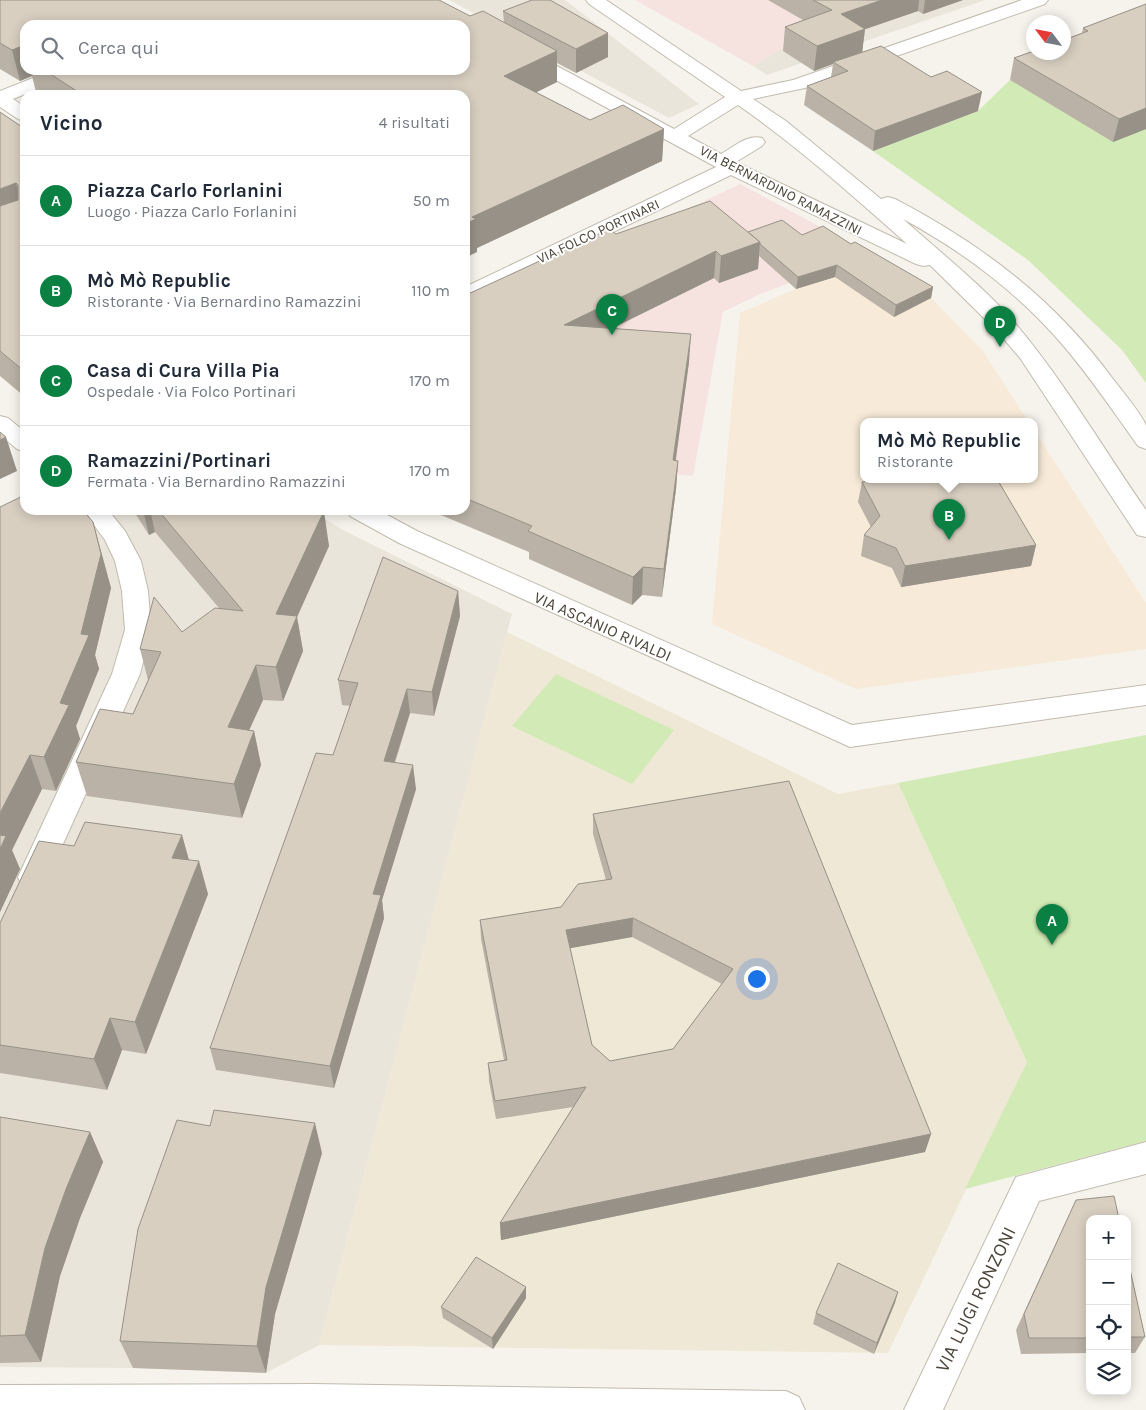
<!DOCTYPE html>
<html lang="it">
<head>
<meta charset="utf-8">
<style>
  body { margin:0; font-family:Karla,sans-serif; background:#f6f6f7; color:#1f2937 }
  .controls { position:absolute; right:15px; bottom:15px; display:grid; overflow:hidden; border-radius:10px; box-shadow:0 2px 12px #0003 }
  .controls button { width:45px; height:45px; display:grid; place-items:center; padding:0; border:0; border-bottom:1px solid #e0e1e3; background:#fff; color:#1f2937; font:25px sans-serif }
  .compass { position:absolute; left:1026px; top:15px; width:45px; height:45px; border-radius:50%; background:#fff; box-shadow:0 2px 12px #0003; rotate:302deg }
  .you { position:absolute; left:756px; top:978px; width:18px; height:18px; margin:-12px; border:4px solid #fff; border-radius:50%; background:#1a73e8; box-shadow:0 0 0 8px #1a73e833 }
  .badge { display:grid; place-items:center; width:32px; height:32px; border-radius:50%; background:#0b8043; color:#fff; font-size:16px; font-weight:700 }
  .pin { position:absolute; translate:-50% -41px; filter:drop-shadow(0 1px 2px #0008) }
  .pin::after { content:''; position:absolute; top:26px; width:18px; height:15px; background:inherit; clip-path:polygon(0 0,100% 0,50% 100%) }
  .popup { position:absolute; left:860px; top:418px; width:178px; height:65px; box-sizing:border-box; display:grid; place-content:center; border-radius:10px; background:#fff; filter:drop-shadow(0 1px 4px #0005); font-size:16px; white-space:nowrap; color:#747a83 }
  .popup b { font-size:19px; color:#1f2937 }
  .popup::after { content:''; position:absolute; left:50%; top:100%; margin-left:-10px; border:10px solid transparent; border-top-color:#fff }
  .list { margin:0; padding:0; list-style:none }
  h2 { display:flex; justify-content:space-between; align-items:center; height:65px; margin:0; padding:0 20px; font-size:21px }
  h2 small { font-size:16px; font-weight:400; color:#747a83 }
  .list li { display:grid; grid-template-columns:32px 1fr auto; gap:15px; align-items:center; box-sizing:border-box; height:90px; padding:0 20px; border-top:1px solid #e0e1e3 }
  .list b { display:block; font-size:19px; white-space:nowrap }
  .list p { margin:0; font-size:16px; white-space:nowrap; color:#747a83 }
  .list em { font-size:16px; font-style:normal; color:#747a83 }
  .icon { flex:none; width:28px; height:28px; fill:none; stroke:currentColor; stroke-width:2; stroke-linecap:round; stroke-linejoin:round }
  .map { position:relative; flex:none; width:1146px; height:1410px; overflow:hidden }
  .search { position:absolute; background:#fff; box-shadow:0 2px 12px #0003; left:20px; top:20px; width:450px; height:55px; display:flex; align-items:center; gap:12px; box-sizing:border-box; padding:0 18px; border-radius:15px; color:#747a83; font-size:19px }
  .panel { position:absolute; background:#fff; box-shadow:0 2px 12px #0003; left:20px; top:90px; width:450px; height:425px; border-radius:15px }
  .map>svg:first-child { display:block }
</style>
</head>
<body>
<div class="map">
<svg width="1146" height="1410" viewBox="0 0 1146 1410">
  <rect width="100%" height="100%" fill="#f6f3ec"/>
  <!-- residential -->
  <g fill="#eae5da">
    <polygon points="449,0 565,0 699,104 669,118"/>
    <polygon points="859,0 985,0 767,75 753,66"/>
    <polygon points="77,510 310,510 345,531 512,614 319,1345 266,1373 133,1368 0,1367 0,547"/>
  </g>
  <!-- commercial -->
  <polygon fill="#f7ead8" points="875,265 931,298 982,350 1028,421 864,421 864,479 1034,479 1034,430 1146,603 1146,649 856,689 712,624 740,313 796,289"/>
  <!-- education -->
  <polygon fill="#efe8d6" points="507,632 838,794 898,783 1027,1062 888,1353 319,1345"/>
  <!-- medical -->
  <g fill="#f6e3e0">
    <polygon points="635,0 859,0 753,66"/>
    <polygon points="740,184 858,247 820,271 758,295 723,312 693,476 547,463 474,310"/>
  </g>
  <!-- green -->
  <g fill="#d2eab5">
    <polygon points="1010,80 1146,128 1146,383 1122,350 1028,260 873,151 978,111"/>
    <polygon points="556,674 674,730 632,784 512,726"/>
    <polygon points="1146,735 1146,1141 965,1189 1027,1062 898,783"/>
  </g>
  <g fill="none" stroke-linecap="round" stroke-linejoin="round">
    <defs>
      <g id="minor">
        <path d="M586,0H606L741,91L793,80L1022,0H1048L1045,4L805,88L753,99L786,121L881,199L888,197L895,199C983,245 1054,299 1113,379C1120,388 1144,417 1146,426C1146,433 1146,441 1146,449L1138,446C1113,411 1089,375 1061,343C1017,292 962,251 903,219C941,253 982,285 1015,323C1064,381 1103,448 1146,510V537L1137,535L1020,358L997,331L930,265L923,266L916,264L731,175L473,300L465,301V287L716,167L517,59L514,55L517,51L523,50L529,51L674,129L725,97L589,4ZM738,105C798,147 853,196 907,244L736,162L762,146L765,142L762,138C747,134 734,147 721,154L688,136Z"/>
        <polygon points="53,70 78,70 75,74 13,99 25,107 25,121 18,119 0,107 0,91"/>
        <polygon points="0,416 8,418 25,432 25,452 17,449 0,435"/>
        <polygon points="83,510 108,510 125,531 141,561 148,591 151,630 140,674 48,877 44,886 33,889 22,886 18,877 112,674 125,630 122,591 115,561 105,540"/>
        <polygon points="347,510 378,510 417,531 852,725 1146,685 1146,705 850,747 399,543 350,516"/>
        <polygon points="1146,1142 1146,1174 1039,1201 943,1410 904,1410 1016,1177"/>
        <polygon points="313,1384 786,1391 799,1397 805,1410 0,1410 0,1385"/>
      </g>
    </defs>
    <!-- minor casing -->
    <use href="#minor" stroke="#c2bbae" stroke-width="2"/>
    <!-- minor -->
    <use href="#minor" fill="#fff" fill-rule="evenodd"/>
  </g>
  <!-- wall -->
  <g fill="#bab2a6" fill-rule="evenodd">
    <path d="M0,0L470,16L504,23L503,11L608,33V57L576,73L557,63V82L536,92L590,120L664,129L662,161L477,248V252L465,95H41L36,92L32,76L20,81L0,69ZM25,25H465V70H25Z"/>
    <polygon points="768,0 963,0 923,14 918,11 865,29 862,52 978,111 873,151 804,105 807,86 831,77 833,64 814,71 783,51 785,27 803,20"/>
    <polygon points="1146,4 1146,129 1113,142 1010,80 1014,58 1082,33 1083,28"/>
    <polygon points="0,112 25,129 25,397 0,376"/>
    <polygon points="748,232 802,235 851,244 933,287 931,298 894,317 835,277 796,289 759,256 758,269 719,283 714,278 613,328 689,362 675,460 678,461 676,489 662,597 642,595 632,605 529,559 529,552 429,510 465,510 465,295 466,295 616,234"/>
    <polygon points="862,482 1036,545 1031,566 901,587 892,568 861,556 864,535 871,527 858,502"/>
    <polygon points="0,507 93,522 111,588 95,655 99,669 76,726 80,739 56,791 42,789 12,850 20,869 0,912"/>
    <polygon points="133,510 321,510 329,546 297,617 303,651 283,701 263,700 249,730 254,731 261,765 242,818 87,796 76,762 133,714 148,680 140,649 182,632 219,608 155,532 149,535"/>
    <polygon points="458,591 460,616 434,716 410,713 395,763 416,789 382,900 384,918 334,1088 216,1070 210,1048 333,755 350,706 342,705 338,680"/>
    <path d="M593,814L931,1134L925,1152L501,1240L500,1223L573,1107L496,1119L489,1081L488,1063L504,1060L481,939L480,920L561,907L606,880L593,834ZM632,937L722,984L673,1049L610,1061L592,1045L570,948Z"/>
    <polygon points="182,835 189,860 208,894 146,1054 122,1050 107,1090 0,1073 0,923 74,846"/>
    <polygon points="0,1117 90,1132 103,1162 80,1218 60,1276 41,1362 0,1363"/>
    <polygon points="322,1153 275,1314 266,1373 133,1368 120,1341"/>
    <polygon points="1076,1200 1090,1219 1090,1353 1021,1354 1016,1330"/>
    <polygon points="1127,1256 1145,1337 1135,1353 1127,1353"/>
    <polygon points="526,1287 526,1298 493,1349 443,1318 441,1307"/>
    <polygon points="898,1292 874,1354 813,1324 816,1313"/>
  </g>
  <!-- shaded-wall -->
  <g fill="#979187">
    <polygon points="882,0 919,0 918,11 860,31 865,29 862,54 833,62 833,64 814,71 817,46 841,14"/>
    <polygon points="925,0 963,0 923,14"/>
    <polygon points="608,33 608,57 576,73 576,49"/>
    <polygon points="25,45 25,70 31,70 32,76 20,81 12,50"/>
    <polygon points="557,51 557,82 505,108 504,76"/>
    <polygon points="982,92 978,111 873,151 875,131"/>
    <polygon points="1146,100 1146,129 1113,142 1119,119"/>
    <polygon points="664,129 662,161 477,248 477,252 465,258 465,224 472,217"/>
    <polygon points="16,183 24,215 0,224 0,189"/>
    <polygon points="760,242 758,269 719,283 721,256"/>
    <polygon points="716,251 714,278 564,352 564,325"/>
    <polygon points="837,265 835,277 796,289 798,277"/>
    <polygon points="933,287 931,298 894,317 896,305"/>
    <polygon points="691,334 689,362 672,488 673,460"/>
    <polygon points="6,437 17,471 0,479 0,440"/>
    <polygon points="678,461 676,489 662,597 664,569"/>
    <polygon points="143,510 150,510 155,532 149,535"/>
    <polygon points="324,511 329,546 297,617 303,651 283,701 276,667 276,614"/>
    <polygon points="93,522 111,588 95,655 99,669 76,726 80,739 56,791 44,757 81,634"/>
    <polygon points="1036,545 1031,566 901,587 905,566"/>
    <polygon points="643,567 642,595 632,605 633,577"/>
    <polygon points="458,591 460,616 434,716 432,692"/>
    <polygon points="256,665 263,700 235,761 228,727"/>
    <polygon points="407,689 410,713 387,785 384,761"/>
    <polygon points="254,731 261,765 242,818 234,784"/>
    <polygon points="30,755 42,789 12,850 20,869 0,912 0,813"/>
    <polygon points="413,765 416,789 382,900 384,918 334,1088 330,1066 373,894"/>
    <polygon points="182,835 191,868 172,858"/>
    <polygon points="199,861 208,894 146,1054 135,1022"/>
    <polygon points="633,918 632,937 566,949 566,930"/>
    <polygon points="110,1018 122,1050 107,1090 94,1059"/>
    <polygon points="315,1123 322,1153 275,1314 266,1373 257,1346 266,1287"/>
    <polygon points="90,1132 103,1162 80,1218 60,1276 41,1362 25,1335 45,1248 66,1189"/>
    <polygon points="931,1134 925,1152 501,1240 500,1223"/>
    <polygon points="526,1287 526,1298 493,1349 492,1338"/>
    <polygon points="898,1292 895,1303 874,1354 877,1343"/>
  </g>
  <!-- building -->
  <g fill="#d8cfc1" stroke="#979187" fill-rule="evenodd">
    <polygon points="0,0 439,0 470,16 483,11 557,51 504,76 590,120 623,105 664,129 472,217 476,219 465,224 465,95 83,95 44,70 465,70 465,25 25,25 25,45 12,50 0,43"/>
    <polygon points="532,0 550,0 608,33 576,49 503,11"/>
    <polygon points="813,0 882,0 841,14 865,29 817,46 785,27 832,10"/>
    <polygon points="1146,4 1146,108 1119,119 1014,58 1034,51 1034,52 1064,52 1064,40 1088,31 1083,28"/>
    <polygon points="881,46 931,77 947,71 982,92 875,131 807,86 848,71 833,62"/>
    <polygon points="0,112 25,129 24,371 0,351 0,206 18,200 18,185 16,183 0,189"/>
    <polygon points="710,201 760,242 721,256 716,251 564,325 691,334 673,460 678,461 664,569 643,567 633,577 528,531 532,526 465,498 465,295 466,295 609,229 616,234"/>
    <polygon points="782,220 802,235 823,226 851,244 855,242 933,287 896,305 837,265 798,277 760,244 760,242 748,232"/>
    <polygon points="0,432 6,437 0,440"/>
    <polygon points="882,479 997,479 1036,545 905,566 896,548 864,535 880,516 862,482"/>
    <polygon points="25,495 25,510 83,510 93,522 101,554 81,634 89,635 60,703 69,705 44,757 30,755 0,813 0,507"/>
    <polygon points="158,510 321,510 324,511 276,614 297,616 276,667 256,665 228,727 254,731 234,784 76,762 100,709 133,714 161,652 140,649 154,597 182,632 215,608 243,611"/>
    <polygon points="383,557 458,591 432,692 407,689 384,761 413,765 373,894 381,895 330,1066 210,1048 316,753 333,755 358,683 338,680"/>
    <path d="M789,781L931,1134L500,1223L586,1087L495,1101L488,1063L507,1060L480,920L561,907L578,884L612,879L593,814ZM633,918L733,969L673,1049L610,1061L592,1045L566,930Z"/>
    <polygon points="85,822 182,835 172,858 199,861 135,1022 110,1018 94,1059 0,1045 0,923 39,841 74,846"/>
    <polygon points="0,835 6,836 0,849"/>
    <polygon points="214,1110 315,1123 266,1287 257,1346 120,1341 138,1229 177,1120 210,1126"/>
    <polygon points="0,1117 90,1132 66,1189 45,1248 25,1335 0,1336"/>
    <polygon points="1114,1196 1119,1219 1090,1219 1090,1338 1029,1338 1024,1314 1076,1200"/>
    <polygon points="1127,1256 1145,1337 1127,1337"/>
    <polygon points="476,1257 526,1287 492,1338 441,1307"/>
    <polygon points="838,1263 898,1292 877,1343 816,1313"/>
  </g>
  <g text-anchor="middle" stroke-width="4" stroke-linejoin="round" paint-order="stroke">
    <!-- far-street labels -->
    <g font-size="14" fill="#4b4439" stroke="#fff">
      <text transform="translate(781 190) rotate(27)" y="5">VIA BERNARDINO RAMAZZINI</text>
      <text transform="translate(598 231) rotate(-25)" y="5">VIA FOLCO PORTINARI</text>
    </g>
    <!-- street labels -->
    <g font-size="16" fill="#4b4439" stroke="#fff">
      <text transform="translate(603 626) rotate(24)" y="6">VIA ASCANIO RIVALDI</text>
    </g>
    <!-- near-street labels -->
    <g font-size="19" fill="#4b4439" stroke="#fff">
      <text transform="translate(975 1299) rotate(-64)" y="7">VIA LUIGI RONZONI</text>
    </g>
  </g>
</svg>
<div class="controls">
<button>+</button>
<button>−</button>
<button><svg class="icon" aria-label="locate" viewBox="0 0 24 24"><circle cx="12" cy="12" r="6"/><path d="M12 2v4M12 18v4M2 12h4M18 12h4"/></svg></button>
<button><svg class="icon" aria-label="layers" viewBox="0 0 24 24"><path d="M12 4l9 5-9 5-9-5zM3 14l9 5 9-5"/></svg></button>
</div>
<svg class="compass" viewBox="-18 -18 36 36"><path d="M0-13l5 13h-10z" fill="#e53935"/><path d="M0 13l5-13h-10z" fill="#747a83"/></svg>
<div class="you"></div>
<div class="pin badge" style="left:1052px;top:945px">A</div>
<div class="pin badge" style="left:949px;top:540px">B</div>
<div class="popup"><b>Mò Mò Republic</b>Ristorante</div>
<div class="pin badge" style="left:612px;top:335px">C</div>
<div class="pin badge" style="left:1000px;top:347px">D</div>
<div class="search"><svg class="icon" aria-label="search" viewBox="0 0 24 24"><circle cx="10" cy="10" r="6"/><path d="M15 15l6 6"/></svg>Cerca qui</div>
<section class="panel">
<h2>Vicino<small>4 risultati</small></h2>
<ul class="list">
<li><span class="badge">A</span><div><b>Piazza Carlo Forlanini</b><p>Luogo · Piazza Carlo Forlanini</p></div><em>50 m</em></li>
<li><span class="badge">B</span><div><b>Mò Mò Republic</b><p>Ristorante · Via Bernardino Ramazzini</p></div><em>110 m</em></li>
<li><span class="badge">C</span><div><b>Casa di Cura Villa Pia</b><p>Ospedale · Via Folco Portinari</p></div><em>170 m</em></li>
<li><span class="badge">D</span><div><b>Ramazzini/Portinari</b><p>Fermata · Via Bernardino Ramazzini</p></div><em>170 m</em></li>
</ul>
</section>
</div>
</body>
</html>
